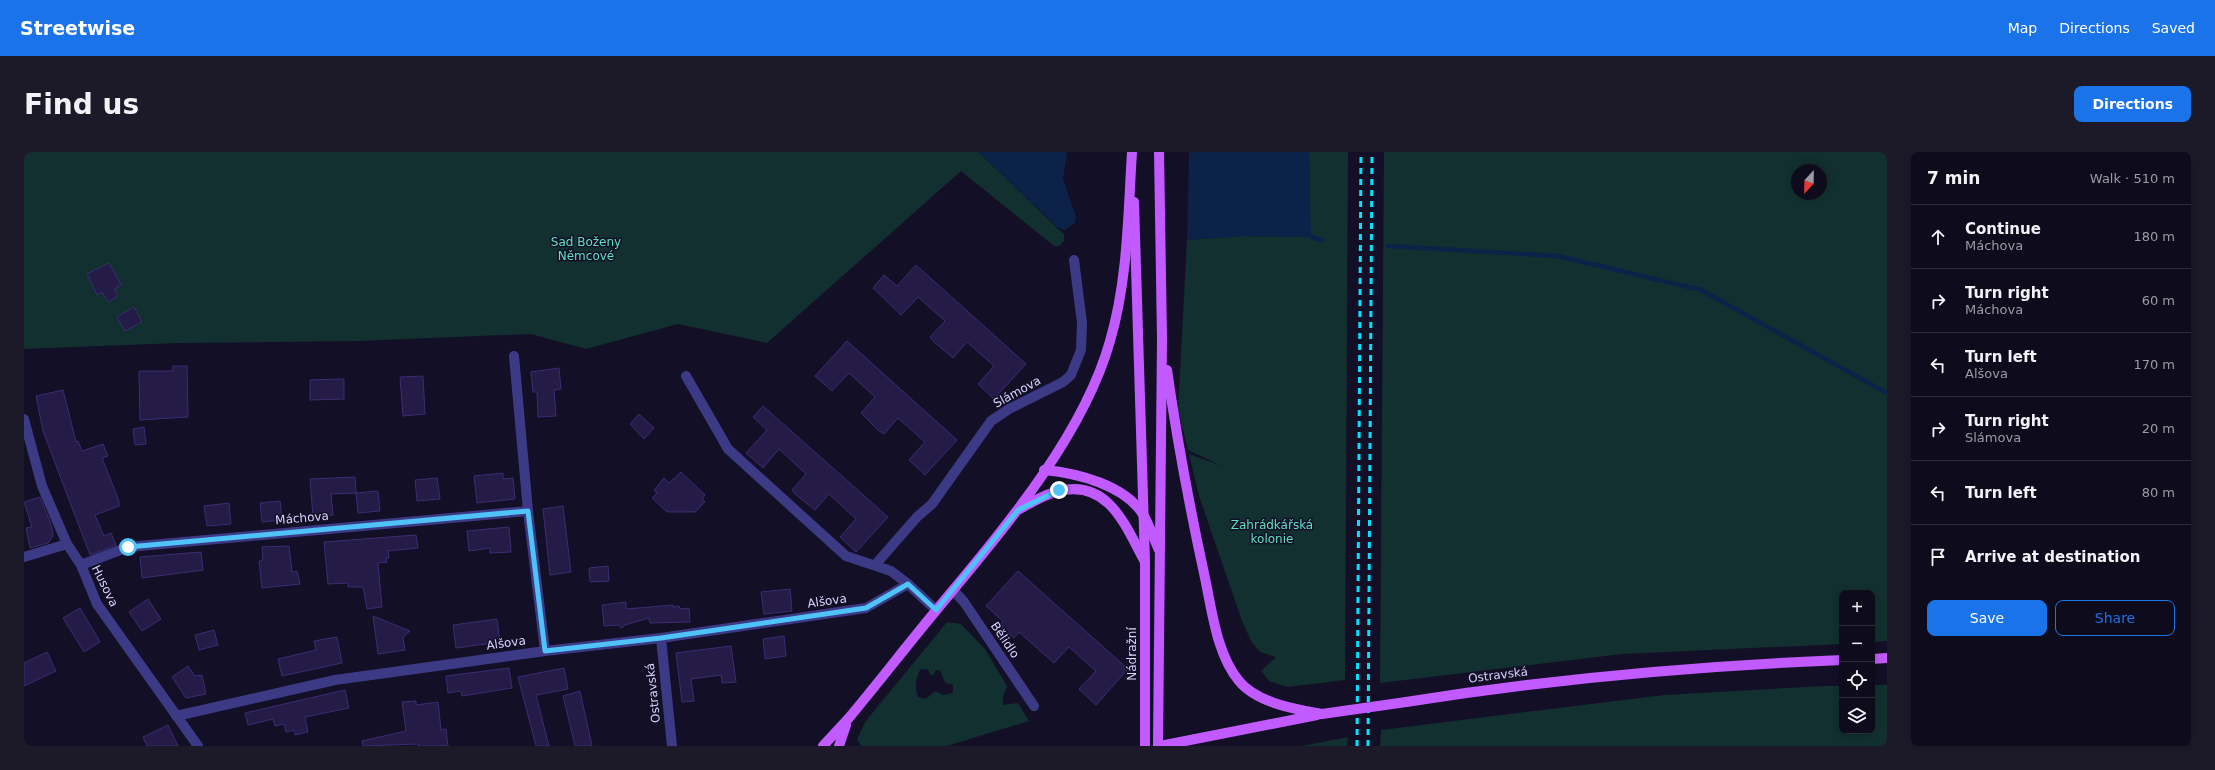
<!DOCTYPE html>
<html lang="en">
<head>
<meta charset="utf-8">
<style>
  body { margin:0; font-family:"DejaVu Sans",sans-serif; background:#1c1929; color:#f1f3f6 }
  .controls { position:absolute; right:12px; bottom:12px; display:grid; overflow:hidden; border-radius:8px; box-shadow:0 2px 10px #0003 }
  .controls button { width:36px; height:36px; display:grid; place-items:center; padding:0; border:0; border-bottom:1px solid #2e2b3b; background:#0e0b1c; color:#f1f3f6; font:20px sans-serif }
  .compass { position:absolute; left:1767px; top:12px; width:36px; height:36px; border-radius:50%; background:#0e0b1c; box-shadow:0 2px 10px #0003; rotate:202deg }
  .stop { position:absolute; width:12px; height:12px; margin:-9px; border:3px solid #4fc3f7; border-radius:50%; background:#fff }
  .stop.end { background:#4fc3f7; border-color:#fff; box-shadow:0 1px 4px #0008 }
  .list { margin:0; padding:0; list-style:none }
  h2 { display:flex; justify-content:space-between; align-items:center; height:52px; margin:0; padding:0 16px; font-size:17px }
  h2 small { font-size:13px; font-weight:400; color:#9b9ba3 }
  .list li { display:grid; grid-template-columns:26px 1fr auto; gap:12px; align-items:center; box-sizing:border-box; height:64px; padding:0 16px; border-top:1px solid #2e2b3b }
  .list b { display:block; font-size:15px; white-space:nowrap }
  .list p { margin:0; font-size:13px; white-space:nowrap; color:#9b9ba3 }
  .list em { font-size:13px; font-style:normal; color:#9b9ba3 }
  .actions { display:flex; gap:8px; padding:12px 16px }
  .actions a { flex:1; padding:9px 0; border:1px solid #1a73e8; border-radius:8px; text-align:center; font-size:14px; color:#1a73e8 }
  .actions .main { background:#1a73e8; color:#fff }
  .icon { flex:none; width:22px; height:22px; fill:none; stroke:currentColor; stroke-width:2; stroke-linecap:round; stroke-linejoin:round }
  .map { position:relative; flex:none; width:1863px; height:594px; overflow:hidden; border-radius:8px }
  header { display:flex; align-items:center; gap:24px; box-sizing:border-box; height:56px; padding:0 20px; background:#1a73e8; color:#fff }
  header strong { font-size:19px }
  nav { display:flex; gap:22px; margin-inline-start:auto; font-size:14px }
  .intro { display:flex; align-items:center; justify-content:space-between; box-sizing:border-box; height:96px; padding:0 24px }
  h1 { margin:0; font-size:28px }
  .button { padding:10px 18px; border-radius:8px; background:#1a73e8; color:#fff; font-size:14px; font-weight:700 }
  main { display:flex; gap:24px; padding:0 24px }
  aside { flex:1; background:#0e0b1c; border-radius:8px; box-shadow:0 2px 10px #0003 }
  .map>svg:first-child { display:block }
</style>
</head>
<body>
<header>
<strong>Streetwise</strong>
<nav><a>Map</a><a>Directions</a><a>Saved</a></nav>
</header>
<div class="intro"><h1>Find us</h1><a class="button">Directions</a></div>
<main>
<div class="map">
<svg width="1863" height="594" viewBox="0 0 1863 594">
  <rect width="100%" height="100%" fill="#130f26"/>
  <!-- green -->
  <g fill="#12302f" fill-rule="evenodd">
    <polygon points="0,0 955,0 1034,77 1040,82 1040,89 1035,94 1030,94 937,19 743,191 654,172 562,197 507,182 334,189 154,191 0,197"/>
    <polygon points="1285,0 1324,0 1321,528 1263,535 1245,529 1237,519 1252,505 1236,500 1227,489 1218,469 1175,344 1165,302 1198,314 1164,298 1154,258 1163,88 1220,84 1286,85"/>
    <path d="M1360,0H1863V489L1848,490V441H1818V492L1598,502L1356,531ZM1773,18H1797V42H1773Z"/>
    <path d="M923,470L937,472L961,497L983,534L979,545V553L994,551L1005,569L923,594H837L833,587L841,570ZM897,517L905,518V521L909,524L912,518H916L921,531L929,533V541L919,543L911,539L902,547L894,545C890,537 892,523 897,517Z"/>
    <polygon points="1848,533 1863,533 1863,594 1356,594 1357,578 1640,543 1798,534 1818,534 1818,579 1848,579"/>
    <polygon points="1324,585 1323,594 1278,594"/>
  </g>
  <!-- water -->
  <g fill="#0c2248">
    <polygon points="955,0 1043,0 1039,27 1052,65 1051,71 1041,78 1034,76"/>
    <polygon points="1165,0 1285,0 1287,85 1220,84 1163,88"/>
  </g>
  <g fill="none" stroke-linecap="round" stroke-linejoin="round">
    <!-- stream -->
    <g stroke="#0c2248" stroke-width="4.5">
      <polyline points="1287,85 1299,88"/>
      <polyline points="1364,94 1534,104 1677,138 1863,241"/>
    </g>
  </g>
  <!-- building -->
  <g fill="#241b47" stroke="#3b2d73">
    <polygon points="85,111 97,133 90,137 94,144 84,150 78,140 73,143 63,122"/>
    <polygon points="892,113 1002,212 970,247 954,232 970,214 943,190 929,206 910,190 906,185 921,169 894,145 877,163 849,136 860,123 873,134"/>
    <polygon points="110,155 118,170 101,179 93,165"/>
    <polygon points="823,189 933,288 901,323 885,308 901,290 874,266 860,282 854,278 837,261 851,245 825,221 808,239 791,224"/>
    <polygon points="149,214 163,214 164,265 116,268 115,219 149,219"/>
    <polygon points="535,216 537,237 530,238 532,264 514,265 513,240 509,240 507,220"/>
    <polygon points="399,224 401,262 379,264 376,225"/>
    <polygon points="314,227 320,227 320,247 286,248 286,228"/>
    <polygon points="39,238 52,290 54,289 58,299 79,292 84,304 78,306 95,349 95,354 71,363 80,384 87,381 92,393 66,403 19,279 12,244"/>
    <polygon points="739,254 864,365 832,400 816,385 832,367 805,342 791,358 772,343 768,338 782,322 755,297 739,316 722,301 743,278 729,265"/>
    <polygon points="615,262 630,276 620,287 606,272"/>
    <polygon points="120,275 122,292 111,293 109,277"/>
    <polygon points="657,320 681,343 678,347 681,350 671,360 643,360 628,346 633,341 630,338 640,326 645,331"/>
    <polygon points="479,321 479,327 489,326 491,347 453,351 450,324"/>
    <polygon points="331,325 332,341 354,339 356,359 334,361 332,341 307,342 309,363 289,365 286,327"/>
    <polygon points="413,326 416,347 393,349 391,328"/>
    <polygon points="16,345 27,372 29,384 24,391 6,396 2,376 8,375 0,350"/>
    <polygon points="256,349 258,368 238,370 236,351"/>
    <polygon points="205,351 207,372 183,374 180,354"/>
    <polygon points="539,354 547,420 526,423 519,357"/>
    <polygon points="485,375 487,400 466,401 466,396 445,399 443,379"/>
    <polygon points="392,383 394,396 364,399 365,406 362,406 363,410 354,411 358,455 343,457 339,435 324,435 324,431 304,432 300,390"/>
    <polygon points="265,394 268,420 273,419 276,432 238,436 235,409 239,408 238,395"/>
    <polygon points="177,400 179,418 118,426 116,405"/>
    <polygon points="584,414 585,429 566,430 565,416"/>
    <polygon points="994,419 1104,517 1072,553 1055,537 1072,519 1045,495 1030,511 995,480 990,486 975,473 979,469 962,454"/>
    <polygon points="766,437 768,459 740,462 737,440"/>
    <polygon points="124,447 137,467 118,479 105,460"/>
    <polygon points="602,450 602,457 649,453 649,455 655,454 656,457 665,456 666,470 626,471 625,466 601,473 598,476 594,473 580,474 578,453"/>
    <polygon points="56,456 76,490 60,500 39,466"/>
    <polygon points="349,464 386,479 379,485 381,498 354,502"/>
    <polygon points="473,467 476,490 432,496 429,473"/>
    <polygon points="190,478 194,493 175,498 171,483"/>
    <polygon points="760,484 762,504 741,507 739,487"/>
    <polygon points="313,485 318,511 258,524 254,507 292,498 290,489"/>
    <polygon points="707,494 712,530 698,531 697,523 667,527 670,549 658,550 652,501"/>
    <polygon points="23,500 32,519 0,534 0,511"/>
    <polygon points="164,514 171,524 178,523 182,542 162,546 148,525"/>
    <polygon points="485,516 488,536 438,544 437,539 424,541 422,524"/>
    <polygon points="540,516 544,537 512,543 525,594 512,594 494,525"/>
    <polygon points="321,538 325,556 281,565 284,580 271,583 270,578 262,580 260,572 251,574 249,567 224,573 221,561"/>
    <polygon points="556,539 568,594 551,594 539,544"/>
    <polygon points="392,549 392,553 414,550 417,578 422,577 424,594 394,594 394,592 339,594 338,589 382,579 378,550"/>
    <polygon points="144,573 154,594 123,594 119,585"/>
  </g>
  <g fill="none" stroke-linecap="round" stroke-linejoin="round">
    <!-- minor -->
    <g stroke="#3d3a85" stroke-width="10">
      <polyline points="490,204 504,359 521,499"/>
      <polyline points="662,224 704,297 822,404 867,419 884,432 912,458"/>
      <polyline points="0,267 18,334 43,392 57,413 73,452 174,594"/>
      <polyline points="0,405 43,392"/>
      <polyline points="57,413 104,395 504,359"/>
      <polyline points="851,413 893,365 908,352 967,269 985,257 1039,230 1047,223 1057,198 1058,171 1050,108"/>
      <polyline points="929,438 940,450 1010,554"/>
      <polyline points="637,486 648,594"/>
      <polyline points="152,564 311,528 521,499 637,486 842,456 884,432"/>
    </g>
    <!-- major -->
    <g stroke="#c25bff" stroke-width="10">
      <polyline points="1110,50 1121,410 1121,594"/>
      <path d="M1143,218C1153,288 1166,357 1181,426C1188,459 1193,503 1215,529C1233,551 1271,557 1298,562"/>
      <path d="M1020,318C1053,321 1102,333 1120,364C1126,375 1130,387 1135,398"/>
      <path d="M996,357C1008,350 1021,342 1035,339C1084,327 1101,373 1120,408"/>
      <polyline points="1848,507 1863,506"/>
      <path d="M1382,550C1526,527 1672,514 1818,508"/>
      <path d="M799,594L824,567C855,530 884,492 915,455C978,379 1059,285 1086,189C1104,128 1104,62 1108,0"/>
      <polyline points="815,594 822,573"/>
      <polyline points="1134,594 1138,187 1135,0"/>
      <polyline points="1136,594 1293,563"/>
    </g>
    <!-- rail -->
    <g stroke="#00e5ff" stroke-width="3" stroke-dasharray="6 5" stroke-linecap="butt">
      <polyline points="1333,594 1337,0"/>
      <polyline points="1344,594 1348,0"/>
    </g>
    <!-- major-bridge -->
    <polyline stroke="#c25bff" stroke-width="10" points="1298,562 1382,550"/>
  </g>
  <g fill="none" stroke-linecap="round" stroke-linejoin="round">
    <!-- route -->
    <polyline stroke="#4fc3f7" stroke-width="5" points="104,395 504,359 521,499 637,486 842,456 884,432 912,458 994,358 1035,338"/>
  </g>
  <g text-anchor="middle" stroke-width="3" stroke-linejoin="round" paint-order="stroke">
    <!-- park labels -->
    <g font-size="12" fill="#5fe0c0" stroke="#130f26">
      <text x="562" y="94">Sad Boženy<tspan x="562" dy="14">Němcové</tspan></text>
      <text x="1248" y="377">Zahrádkářská<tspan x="1248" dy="14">kolonie</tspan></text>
    </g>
    <!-- street labels -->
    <g font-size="12" fill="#d9d4ff" stroke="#130f26">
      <text transform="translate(993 240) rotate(-29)" y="4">Slámova</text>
      <text transform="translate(278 366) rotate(-5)" y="4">Máchova</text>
      <text transform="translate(81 434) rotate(64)" y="4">Husova</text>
      <text transform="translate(803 449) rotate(-8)" y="4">Alšova</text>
      <text transform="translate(981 488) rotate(56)" y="4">Bělidlo</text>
      <text transform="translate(482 491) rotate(-8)" y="4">Alšova</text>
      <text transform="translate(1108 502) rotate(-90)" y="4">Nádražní</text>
      <text transform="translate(1474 523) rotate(-7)" y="4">Ostravská</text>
      <text transform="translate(629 541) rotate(-96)" y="4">Ostravská</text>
    </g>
  </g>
</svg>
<div class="controls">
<button>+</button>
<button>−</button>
<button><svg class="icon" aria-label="locate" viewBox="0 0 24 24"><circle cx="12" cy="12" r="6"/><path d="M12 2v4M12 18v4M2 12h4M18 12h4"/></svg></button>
<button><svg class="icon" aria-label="layers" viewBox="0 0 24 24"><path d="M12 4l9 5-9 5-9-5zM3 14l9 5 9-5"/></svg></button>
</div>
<svg class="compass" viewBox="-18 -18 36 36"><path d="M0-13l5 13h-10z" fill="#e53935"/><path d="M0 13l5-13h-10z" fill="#9b9ba3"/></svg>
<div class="stop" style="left:104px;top:395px"></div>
<div class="stop end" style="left:1035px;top:338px"></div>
</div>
<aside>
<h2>7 min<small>Walk · 510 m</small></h2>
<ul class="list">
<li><svg class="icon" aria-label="ahead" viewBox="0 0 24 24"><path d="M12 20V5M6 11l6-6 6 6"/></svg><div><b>Continue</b><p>Máchova</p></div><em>180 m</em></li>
<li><svg class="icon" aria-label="right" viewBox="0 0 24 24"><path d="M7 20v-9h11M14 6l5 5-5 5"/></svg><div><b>Turn right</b><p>Máchova</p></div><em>60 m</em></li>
<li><svg class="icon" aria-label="left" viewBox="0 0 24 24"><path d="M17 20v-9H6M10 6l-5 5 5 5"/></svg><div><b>Turn left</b><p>Alšova</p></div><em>170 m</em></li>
<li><svg class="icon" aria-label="right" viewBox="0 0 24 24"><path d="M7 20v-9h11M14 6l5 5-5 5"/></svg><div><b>Turn right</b><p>Slámova</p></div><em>20 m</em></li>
<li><svg class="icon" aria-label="left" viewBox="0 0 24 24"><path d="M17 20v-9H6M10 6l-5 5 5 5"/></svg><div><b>Turn left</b></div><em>80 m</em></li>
<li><svg class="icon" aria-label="arrive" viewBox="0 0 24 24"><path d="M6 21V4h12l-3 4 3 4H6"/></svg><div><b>Arrive at destination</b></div></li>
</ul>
<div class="actions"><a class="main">Save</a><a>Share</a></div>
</aside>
</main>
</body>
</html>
